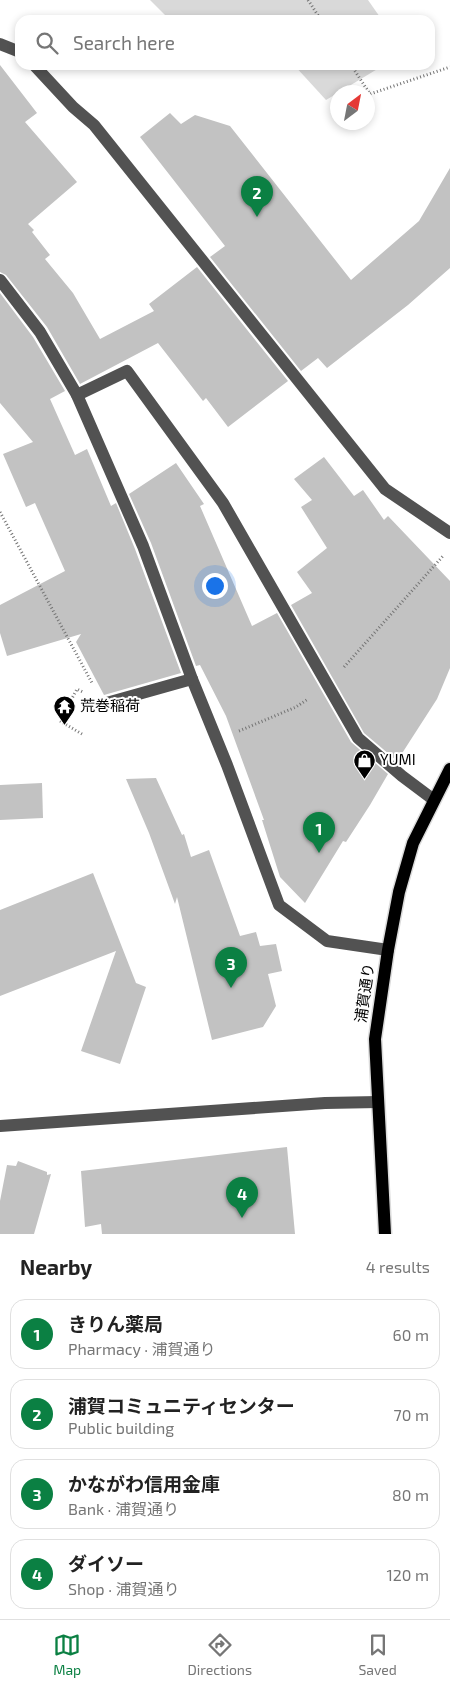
<!DOCTYPE html>
<html lang="en">
<head>
<meta charset="utf-8">
<style>
  body { margin:0; font-family:"Exo 2","Noto Sans JP",sans-serif; background:#f2f2f2; color:#222 }
  .compass { position:absolute; left:330px; top:85px; width:45px; height:45px; border-radius:50%; background:#fff; box-shadow:0 2px 8px #0003; rotate:32deg }
  .you { position:absolute; left:214px; top:585px; width:18px; height:18px; margin:-12px; border:4px solid #fff; border-radius:50%; background:#1a73e8; box-shadow:0 0 0 8px #1a73e833 }
  .badge { display:grid; place-items:center; width:32px; height:32px; border-radius:50%; background:#0b8043; color:#fff; font-size:16px; font-weight:700 }
  .pin { position:absolute; translate:-50% -41px; filter:drop-shadow(0 1px 2px #0008) }
  .pin::after { content:''; position:absolute; top:26px; width:18px; height:15px; background:inherit; clip-path:polygon(0 0,100% 0,50% 100%) }
  .list { margin:0; padding:0; list-style:none }
  h2 { display:flex; justify-content:space-between; align-items:center; height:65px; margin:0; padding:0 20px; font-size:21px }
  h2 small { font-size:16px; font-weight:400; color:#767676 }
  .list li { display:grid; grid-template-columns:32px 1fr auto; gap:15px; align-items:center; box-sizing:border-box; height:70px; margin:0 10px 10px; padding:0 10px; border:1px solid #e0e0e0; border-radius:15px }
  .list b { display:block; font-size:19px; white-space:nowrap }
  .list p { margin:0; font-size:16px; white-space:nowrap; color:#767676 }
  .list em { font-size:16px; font-style:normal; color:#767676 }
  .icon { flex:none; width:28px; height:28px; fill:none; stroke:currentColor; stroke-width:2; stroke-linecap:round; stroke-linejoin:round }
  .map { position:relative; flex:none; width:450px; height:1234px; overflow:hidden }
  .search { position:absolute; background:#fff; box-shadow:0 2px 8px #0003; left:15px; right:15px; top:15px; height:55px; display:flex; align-items:center; gap:12px; box-sizing:border-box; padding:0 18px; border-radius:15px; color:#767676; font-size:19px }
  .sheet { height:385px; background:#fff }
  nav { display:flex; justify-content:space-around; align-items:center; box-sizing:border-box; height:70px; border-top:1px solid #e0e0e0; background:#fff; font-size:14px; color:#767676 }
  nav a { display:grid; justify-items:center; gap:2px }
  nav .on { color:#0b8043 }
  .map>svg:first-child { display:block }
</style>
</head>
<body>
<div class="map">
<svg width="450" height="1234" viewBox="0 0 450 1234">
  <rect width="100%" height="100%" fill="#fff"/>
  <!-- green -->
  <g fill="#d9d9d9">
    <polygon points="150,0 368,0 382,20 170,20"/>
    <polygon points="294,65 384,65 326,100"/>
  </g>
  <!-- building -->
  <g fill="#c2c2c2">
    <polygon points="0,65 37,113 25,122 77,182 28,224 34,230 32,232 50,255 45,259 73,293 100,339 154,311 149,304 197,267 288,381 228,427 206,398 203,401 158,343 80,384 47,327 6,275 0,272"/>
    <polygon points="170,113 181,124 195,115 230,126 351,280 419,221 450,168 450,268 408,305 327,368 318,358 301,371 210,257 225,246 140,137"/>
    <polygon points="0,293 33,337 65,391 50,399 75,455 87,449 111,506 116,503 135,549 181,673 104,695 76,642 81,634 7,656 0,633 0,605 65,571 35,503 26,507 3,454 33,442 0,403"/>
    <polygon points="324,457 354,496 363,490 384,520 388,516 450,581 450,668 437,699 399,758 397,757 396,760 364,733 291,605 312,593 297,572 327,548 301,507 312,500 294,479"/>
    <polygon points="176,463 204,504 200,506 252,626 277,613 351,742 388,774 370,805 346,842 343,841 305,903 280,877 262,820 264,820 226,716 200,665 196,666 151,543 129,494"/>
    <polygon points="156,778 182,835 184,834 191,857 209,850 240,936 256,932 260,946 276,944 282,971 268,974 276,1006 263,1027 212,1040 177,897 175,904 149,833 126,779"/>
    <polygon points="42,783 43,818 0,820 0,785"/>
    <polygon points="93,873 136,983 146,987 120,1064 81,1051 116,951 0,996 0,910"/>
    <polygon points="287,1147 295,1234 102,1234 101,1224 85,1227 81,1171"/>
    <polygon points="18,1161 47,1172 47,1175 51,1174 34,1234 0,1234 0,1201 7,1165 16,1166"/>
  </g>
  <g fill="none" stroke-linecap="round" stroke-linejoin="round">
    <defs>
      <polyline id="major" points="385,1234 375,1039 388,950 399,892 413,843 450,769"/>
    </defs>
    <!-- major casing -->
    <use href="#major" stroke="#dbdbdb" stroke-width="15"/>
    <!-- path -->
    <g stroke="#747474" stroke-width="3" stroke-dasharray="1 2.5" stroke-linecap="butt">
      <polyline points="308,0 321,20"/>
      <polyline points="351,65 370,94 450,67"/>
      <polyline points="0,512 92,683"/>
      <polyline points="344,667 443,556"/>
      <polyline points="239,731 296,707 308,699"/>
      <polyline points="82,734 60,721 77,689 83,692"/>
    </g>
    <!-- minor -->
    <g stroke="#525252" stroke-width="12">
      <polyline points="0,44 20,52"/>
      <polyline points="34,65 73,107 94,125 385,489 450,533"/>
      <polyline points="0,280 40,332 77,395 143,546 192,679 227,765 279,905 327,941 388,950"/>
      <polyline points="77,395 127,371 223,503 358,738 402,776 434,800"/>
      <polyline points="103,704 192,679"/>
      <polyline points="0,1126 325,1103 378,1102"/>
    </g>
    <!-- major -->
    <use href="#major" stroke="#000" stroke-width="12"/>
  </g>
  <!-- icons -->
  <defs>
    <symbol id="temple-pin" viewBox="-11 -11 22 30"><path d="M0 17L-7.5 6A9.5 9.5 0 1 1 7.5 6Z" fill="#000" stroke="#fff"/><path d="M0-6L5-2H3V0L6.5 2.5H4V6H1.5V3h-3V6H-4V2.5H-6.5L-3 0V-2H-5Z" fill="#fff"/></symbol>
    <symbol id="shop-pin" viewBox="-11 -11 22 30"><path d="M0 17L-7.5 6A9.5 9.5 0 1 1 7.5 6Z" fill="#000" stroke="#fff"/><path d="M-5-2.5h2.3a2.7 3.5 0 0 1 5.4 0H5L5.5 6h-11ZM-1.5-2.5h3a1.5 2.3 0 0 0-3 0Z" fill="#fff"/></symbol>
  </defs>
  <g fill-rule="evenodd">
    <use href="#temple-pin" x="52" y="694" width="25" height="34"/>
    <use href="#shop-pin" x="352" y="748" width="25" height="34"/>
  </g>
  <g text-anchor="middle" stroke-width="4" stroke-linejoin="round" paint-order="stroke">
    <!-- poi labels -->
    <g font-size="15" fill="#000" stroke="#fff" text-anchor="start">
      <text x="80" y="711">荒巻稲荷</text>
      <text x="380" y="765">YUMI</text>
    </g>
    <!-- street labels -->
    <g font-size="15" fill="#000" stroke="#fff">
      <text transform="translate(365 993) rotate(-82)" y="5">浦賀通り</text>
    </g>
  </g>
</svg>
<svg class="compass" viewBox="-18 -18 36 36"><path d="M0-13l5 13h-10z" fill="#e53935"/><path d="M0 13l5-13h-10z" fill="#767676"/></svg>
<div class="you"></div>
<div class="pin badge" style="left:319px;top:853px">1</div>
<div class="pin badge" style="left:257px;top:217px">2</div>
<div class="pin badge" style="left:231px;top:988px">3</div>
<div class="pin badge" style="left:242px;top:1218px">4</div>
<div class="search"><svg class="icon" aria-label="search" viewBox="0 0 24 24"><circle cx="10" cy="10" r="6"/><path d="M15 15l6 6"/></svg>Search here</div>
</div>
<section class="sheet">
<h2>Nearby<small>4 results</small></h2>
<ul class="list">
<li><span class="badge">1</span><div><b>きりん薬局</b><p>Pharmacy · 浦賀通り</p></div><em>60 m</em></li>
<li><span class="badge">2</span><div><b>浦賀コミュニティセンター</b><p>Public building</p></div><em>70 m</em></li>
<li><span class="badge">3</span><div><b>かながわ信用金庫</b><p>Bank · 浦賀通り</p></div><em>80 m</em></li>
<li><span class="badge">4</span><div><b>ダイソー</b><p>Shop · 浦賀通り</p></div><em>120 m</em></li>
</ul>
</section>
<nav>
<a class="on"><svg class="icon" aria-label="map" viewBox="0 0 24 24"><path d="M3 6l6-2 6 2 6-2v14l-6 2-6-2-6 2zM9 4v14M15 6v14"/></svg>Map</a>
<a><svg class="icon" aria-label="directions" viewBox="0 0 24 24"><path d="M12 3l9 9-9 9-9-9zM9 14v-3h6M13 9l2 2-2 2"/></svg>Directions</a>
<a><svg class="icon" aria-label="saved" viewBox="0 0 24 24"><path d="M7 4h10v16l-5-4-5 4z"/></svg>Saved</a>
</nav>
</body>
</html>
